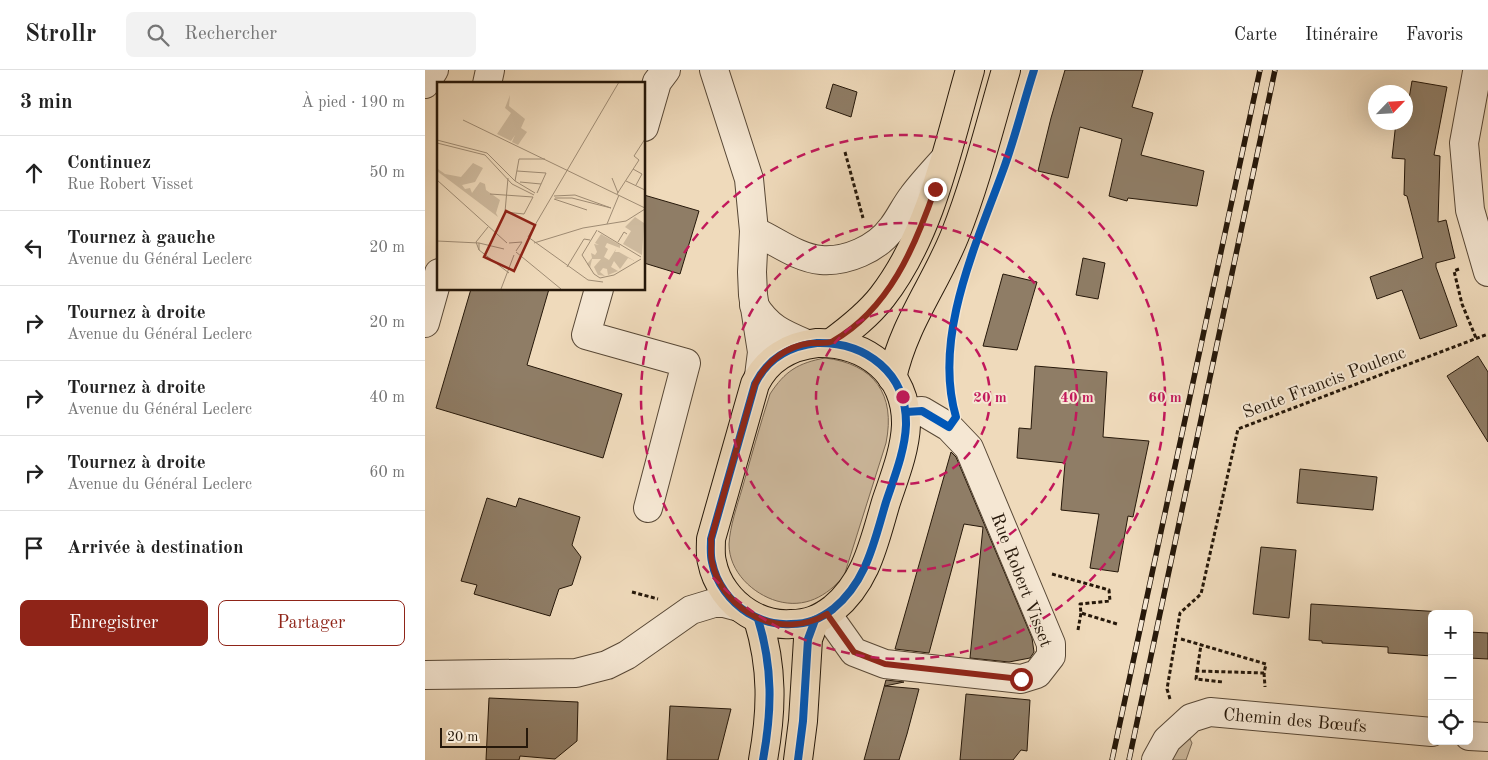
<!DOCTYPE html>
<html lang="fr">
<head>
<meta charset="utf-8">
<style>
  body { margin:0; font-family:"Old Standard TT",serif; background:#f2f2f2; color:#222 }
  .controls { position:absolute; right:15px; bottom:15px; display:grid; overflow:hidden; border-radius:8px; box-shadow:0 5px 20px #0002 }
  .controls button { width:45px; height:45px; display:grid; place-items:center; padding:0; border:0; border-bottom:1px solid #e0e0e0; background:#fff; color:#222; font:25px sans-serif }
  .compass { position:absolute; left:943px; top:15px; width:45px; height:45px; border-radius:50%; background:#fff; box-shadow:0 5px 20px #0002; rotate:65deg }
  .scale { position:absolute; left:15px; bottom:12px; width:88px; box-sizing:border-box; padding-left:5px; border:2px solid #26180a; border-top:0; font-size:14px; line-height:18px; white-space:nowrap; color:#26180a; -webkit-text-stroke:4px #f5e7d3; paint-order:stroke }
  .stop { position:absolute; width:15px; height:15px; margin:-11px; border:4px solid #8f2418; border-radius:50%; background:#fff }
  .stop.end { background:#8f2418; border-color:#fff; box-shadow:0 1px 5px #0008 }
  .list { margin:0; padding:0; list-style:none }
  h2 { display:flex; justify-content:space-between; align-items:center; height:65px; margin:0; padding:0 20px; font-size:21px }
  h2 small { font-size:16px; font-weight:400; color:#767676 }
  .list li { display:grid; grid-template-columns:32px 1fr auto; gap:15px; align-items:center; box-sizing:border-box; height:75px; padding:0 20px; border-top:1px solid #e0e0e0 }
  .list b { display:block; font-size:19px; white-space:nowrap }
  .list p { margin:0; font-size:16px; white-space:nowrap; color:#767676 }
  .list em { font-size:16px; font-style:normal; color:#767676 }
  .actions { display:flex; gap:10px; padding:15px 20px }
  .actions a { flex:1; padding:11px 0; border:1px solid #8f2418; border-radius:8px; text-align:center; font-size:18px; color:#8f2418 }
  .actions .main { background:#8f2418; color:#fff }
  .icon { flex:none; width:28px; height:28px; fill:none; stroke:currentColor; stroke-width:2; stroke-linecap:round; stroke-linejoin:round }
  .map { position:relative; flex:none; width:1063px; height:690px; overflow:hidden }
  header { display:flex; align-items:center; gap:30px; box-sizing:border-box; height:70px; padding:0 25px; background:#fff; border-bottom:1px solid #e0e0e0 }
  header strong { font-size:24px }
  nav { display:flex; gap:28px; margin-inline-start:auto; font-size:18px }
  .search { width:350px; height:45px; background:#f2f2f2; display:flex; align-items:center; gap:12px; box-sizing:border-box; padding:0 18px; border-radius:8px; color:#767676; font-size:19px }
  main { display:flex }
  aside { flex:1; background:#fff }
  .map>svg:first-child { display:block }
</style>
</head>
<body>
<header>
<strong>Strollr</strong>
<div class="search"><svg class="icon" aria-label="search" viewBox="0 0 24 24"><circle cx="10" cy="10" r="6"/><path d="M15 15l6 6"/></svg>Rechercher</div>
<nav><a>Carte</a><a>Itinéraire</a><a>Favoris</a></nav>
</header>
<main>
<aside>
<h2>3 min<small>À pied · 190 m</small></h2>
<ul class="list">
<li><svg class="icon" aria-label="ahead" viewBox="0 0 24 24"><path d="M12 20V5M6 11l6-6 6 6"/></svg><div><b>Continuez</b><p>Rue Robert Visset</p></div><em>50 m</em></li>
<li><svg class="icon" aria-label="left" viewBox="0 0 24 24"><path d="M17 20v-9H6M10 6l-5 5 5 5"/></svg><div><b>Tournez à gauche</b><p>Avenue du Général Leclerc</p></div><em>20 m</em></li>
<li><svg class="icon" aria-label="right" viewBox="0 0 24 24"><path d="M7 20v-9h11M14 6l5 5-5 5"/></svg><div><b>Tournez à droite</b><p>Avenue du Général Leclerc</p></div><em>20 m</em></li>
<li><svg class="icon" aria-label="right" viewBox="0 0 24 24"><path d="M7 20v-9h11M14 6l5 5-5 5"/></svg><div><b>Tournez à droite</b><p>Avenue du Général Leclerc</p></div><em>40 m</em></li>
<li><svg class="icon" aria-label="right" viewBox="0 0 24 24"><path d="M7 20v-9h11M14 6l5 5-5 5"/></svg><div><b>Tournez à droite</b><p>Avenue du Général Leclerc</p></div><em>60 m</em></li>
<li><svg class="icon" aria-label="arrive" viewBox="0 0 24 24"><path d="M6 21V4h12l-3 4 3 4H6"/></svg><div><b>Arrivée à destination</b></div></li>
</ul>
<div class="actions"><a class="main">Enregistrer</a><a>Partager</a></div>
</aside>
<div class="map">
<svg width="1063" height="690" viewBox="0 0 1063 690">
  <rect width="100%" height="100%" fill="#efdabb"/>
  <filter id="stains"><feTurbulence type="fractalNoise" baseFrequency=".004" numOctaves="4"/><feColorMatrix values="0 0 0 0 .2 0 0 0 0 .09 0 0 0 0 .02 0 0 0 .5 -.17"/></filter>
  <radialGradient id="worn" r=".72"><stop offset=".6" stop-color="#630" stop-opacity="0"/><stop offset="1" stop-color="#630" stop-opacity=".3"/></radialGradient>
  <!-- green -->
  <g fill="#cdb99d" stroke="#7a6854">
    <path d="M400,288C449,294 471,324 461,373L419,506C402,526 380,539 352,531C328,524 304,502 304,474C305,456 312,436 317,419C326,387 335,355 345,324C360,301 373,293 400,288Z"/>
    <polygon points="764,667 767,673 761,690 744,690 750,672"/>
  </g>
  <!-- building -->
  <g fill="#8f7d66" stroke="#26180a">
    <polygon points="640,0 718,0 707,37 728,43 716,85 779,101 772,136 703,128 702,131 684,126 697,69 655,57 643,108 613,101 626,48"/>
    <polygon points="987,11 1022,17 1009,85 1015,86 1013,152 1021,150 1030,188 1011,193 1011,197 1032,256 995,269 977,220 952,229 945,207 998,188 982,126 979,125 980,89 967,88 971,52 980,52"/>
    <polygon points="408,14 432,22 426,47 401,38"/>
    <polygon points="219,125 274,141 255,204 219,193"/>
    <polygon points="658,188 680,193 673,229 651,225"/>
    <polygon points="578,204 612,212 592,280 558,276"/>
    <polygon points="46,219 124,219 102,295 197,324 178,388 11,338"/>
    <polygon points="1053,286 1063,302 1063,372 1022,306"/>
    <polygon points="610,296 682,302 678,367 724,371 708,447 703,446 693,502 665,498 674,444 636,440 640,393 592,388 594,358 606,359"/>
    <polygon points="526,382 531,387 607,568 609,582 605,588 584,592 545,588 558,457 539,454 504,583 470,579"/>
    <polygon points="875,399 952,407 948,440 872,433"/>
    <polygon points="62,428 91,437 94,428 155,447 147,475 156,487 147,515 134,519 125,546 49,524 52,515 36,511"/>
    <polygon points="836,477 871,480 864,548 828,544"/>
    <polygon points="886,534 1018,542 1018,544 1007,544 1007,586 963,583 963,577 897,573 897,571 884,570"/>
    <polygon points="1044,562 1063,563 1063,589 1044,588"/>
    <polygon points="461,610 479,612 460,616 494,619 482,664 474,690 439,690"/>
    <polygon points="541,624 605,630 602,681 596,680 588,690 535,690"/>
    <polygon points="64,628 153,632 152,671 130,689 95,686 94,690 61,690"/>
    <polygon points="245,636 306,639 293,690 242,690"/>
  </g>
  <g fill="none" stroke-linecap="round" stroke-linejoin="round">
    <defs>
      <g id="minor">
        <polyline points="289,0 324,109 329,161 327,202 328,225 337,282 334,306"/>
        <polyline points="1054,0 1052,2 1039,73 1045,140 1063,202"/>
        <polyline points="0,14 9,0"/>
        <polyline points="62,14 65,0"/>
        <polyline points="219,57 232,12 241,0"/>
        <path d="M329,161C350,170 372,188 396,190C421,192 452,179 467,158C475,148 480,136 488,126C497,114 508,102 518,91"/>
        <polyline points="174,219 161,265 261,293 223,438"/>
        <path d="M329,235C343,258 358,264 382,274"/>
        <polyline points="0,253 14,203"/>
        <polyline points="402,544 429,582 460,594 596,609 612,604 626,586 626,574 544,378 524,357 497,341 481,342"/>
        <polyline points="0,605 151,603 182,595 202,585 266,540 289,533 299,533 314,537"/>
        <polyline points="1044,666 1063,667"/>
        <polyline points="731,690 742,670 766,648 785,642 1007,662"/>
      </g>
      <g id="major">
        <path d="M392,273C441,272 482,303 481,355C480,381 469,408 461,432C449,472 442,511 408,539C395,549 383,554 366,554C351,555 336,551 323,543C305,532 291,513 287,492C285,485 286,476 286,469L330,314C342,289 365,276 392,273Z"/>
        <path d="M406,273C425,259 443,245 457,227C506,164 523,76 545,0"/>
        <path d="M467,308C479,253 510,215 530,165C551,112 565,55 581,0"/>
        <path d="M333,549C348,598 347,640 338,690"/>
        <polyline points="373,690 378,651 383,569 390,550"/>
      </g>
    </defs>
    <!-- minor casing -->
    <use href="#minor" stroke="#584836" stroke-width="30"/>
    <!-- major casing -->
    <use href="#major" stroke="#26180a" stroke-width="30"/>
    <!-- path -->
    <g stroke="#26180a" stroke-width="3" stroke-dasharray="4 2.5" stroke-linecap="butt">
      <polyline points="420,82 438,148"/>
      <polyline points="1034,199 1029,201 1037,234 1051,268"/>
      <polyline points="627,504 684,520 685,531 655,534 656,543 692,554"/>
      <polyline points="207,522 233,529"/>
      <polyline points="653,560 656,543"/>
      <polyline points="756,569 841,594 839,603 772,601 771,609 798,612"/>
      <polyline points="772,601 776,575"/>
      <polyline points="839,603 840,617"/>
      <polyline points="745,629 742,619 755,543 776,524 813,359 1063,264"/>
    </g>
    <!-- minor -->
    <use href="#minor" stroke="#f5e7d3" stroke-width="28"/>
    <!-- major -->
    <use href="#major" stroke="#efdabb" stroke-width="28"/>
    <defs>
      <g id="rail">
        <polyline points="687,690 835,0"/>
        <polyline points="704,690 850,0"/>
      </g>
    </defs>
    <!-- rail casing -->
    <use href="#rail" stroke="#26180a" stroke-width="5.5"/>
    <!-- rail -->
    <use href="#rail" stroke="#f5e7d3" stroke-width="4" stroke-dasharray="11" stroke-linecap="butt"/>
    <defs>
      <g id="cycleway">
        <path d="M392,273C441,272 482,303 481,355C480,381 469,408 461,432C449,472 442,511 408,539C395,549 383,554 366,554C351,555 336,551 323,543C305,532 291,513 287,492C285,485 286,476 286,469L330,314C342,289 365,276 392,273Z"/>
        <path d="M481,342L497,341L524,357L531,347C507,265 553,171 580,95C591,64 599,31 609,0"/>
        <path d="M333,549C348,598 347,640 338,690"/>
        <polyline points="373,690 378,651 383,569 390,550"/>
      </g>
    </defs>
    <!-- cycleway casing -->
    <use href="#cycleway" stroke="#f5e7d3" stroke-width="11"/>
    <!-- cycleway -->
    <use href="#cycleway" stroke="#0057b8" stroke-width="8"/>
  </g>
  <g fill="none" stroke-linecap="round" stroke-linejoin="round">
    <!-- route -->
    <path stroke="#8f2418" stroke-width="6" d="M510,119C490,177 464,239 408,271C403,274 393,273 386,273C361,276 341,292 330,314L286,469C287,476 285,485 287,492C298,543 357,571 402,544L429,582L460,594L596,609"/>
  </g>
  <!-- distance rings -->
  <g fill="none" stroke="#c2185b" stroke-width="2.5" stroke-dasharray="9 6">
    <circle cx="478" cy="327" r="87"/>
    <circle cx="478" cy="327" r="174"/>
    <circle cx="478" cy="327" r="262"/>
  </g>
  <g text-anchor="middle" stroke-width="4" stroke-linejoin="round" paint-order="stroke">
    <!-- street labels -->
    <g font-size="18" fill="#26180a" stroke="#f5e7d3">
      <text transform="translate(899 312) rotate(-21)" y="6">Sente Francis Poulenc</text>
      <text transform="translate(597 510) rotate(69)" y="6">Rue Robert Visset</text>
      <text transform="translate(870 650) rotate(5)" y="6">Chemin des Bœufs</text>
    </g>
  </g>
  <!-- overview -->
  <g transform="translate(12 12)">
    <rect width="208" height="208" fill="#efdabb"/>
    <path d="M73,13L72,24L88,37L84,46L90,50L81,63L75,60L78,53L74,59L60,52L74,31L68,26ZM36,81L46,86L38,100L25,103L28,107L33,106L35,111L43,100L48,102L49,108L63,118L59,131L61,135L0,89V82L1,87L8,92L24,95ZM198,135L207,141L205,173L186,162L194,149L188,145ZM164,152L183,163V166L170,161L168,165L171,167L167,175L172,178L179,167L178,170H182L198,179L191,176L183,187L177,179L174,185L181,189L171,193L170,187L166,186L163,190L168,194L161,193L157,185L164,177H155L153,186L150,182L155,176L154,171L158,173L160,170L157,162L162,163L158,161Z" fill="#cdb99d"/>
    <path fill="none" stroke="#9f8c74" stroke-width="1" d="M26,38L208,126M0,58L50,71L78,99L98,111M0,61L48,73L75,102L97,113M196,87L205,92L199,103M80,89L109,91L100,111M71,96L68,130L87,132L96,115M175,96L181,111M0,98L70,161M78,99L82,77H108M189,99L208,108M83,100L104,102M53,112L96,115M180,112L202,78L197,74L208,57M117,114L138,113L174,126L135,116H118M117,117L150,128M170,142L182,113M160,148L145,173L157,192L163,196L177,193L204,177M161,149L204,175M0,159L42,161L67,167M181,160L187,150L190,152M42,161V168L39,160L51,145M72,161L85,160L79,169M97,161L146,146L189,139L208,127M42,168L72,191M79,170L124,207M130,185L147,157L153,158M166,200L151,198L91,155L182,0M64,207L77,173"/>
    <path fill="#8f2418" fill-opacity="0.15" stroke="#8f2418" stroke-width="2.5" d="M69,129L98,143L77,189L47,175Z"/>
    <rect width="208" height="208" fill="none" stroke="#26180a" stroke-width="2.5"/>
  </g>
  <circle cx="478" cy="327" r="8" fill="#c2185b" stroke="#f5e7d3" stroke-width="2.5"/>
  <g font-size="15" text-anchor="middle" font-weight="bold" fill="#c2185b" stroke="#f5e7d3" stroke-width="4" stroke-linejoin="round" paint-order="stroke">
    <text x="565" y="332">20 m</text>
    <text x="652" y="332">40 m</text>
    <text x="740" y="332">60 m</text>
  </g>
  <rect width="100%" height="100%" filter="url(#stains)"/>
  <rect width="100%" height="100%" fill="url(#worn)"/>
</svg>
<div class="controls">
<button>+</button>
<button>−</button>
<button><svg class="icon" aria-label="locate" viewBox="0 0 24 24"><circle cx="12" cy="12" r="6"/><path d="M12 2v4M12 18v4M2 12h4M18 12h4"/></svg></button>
</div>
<svg class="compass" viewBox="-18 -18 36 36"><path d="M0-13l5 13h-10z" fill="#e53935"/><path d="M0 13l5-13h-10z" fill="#767676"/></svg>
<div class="scale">20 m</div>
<div class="stop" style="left:596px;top:609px"></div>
<div class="stop end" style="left:510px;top:119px"></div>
</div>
</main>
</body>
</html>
